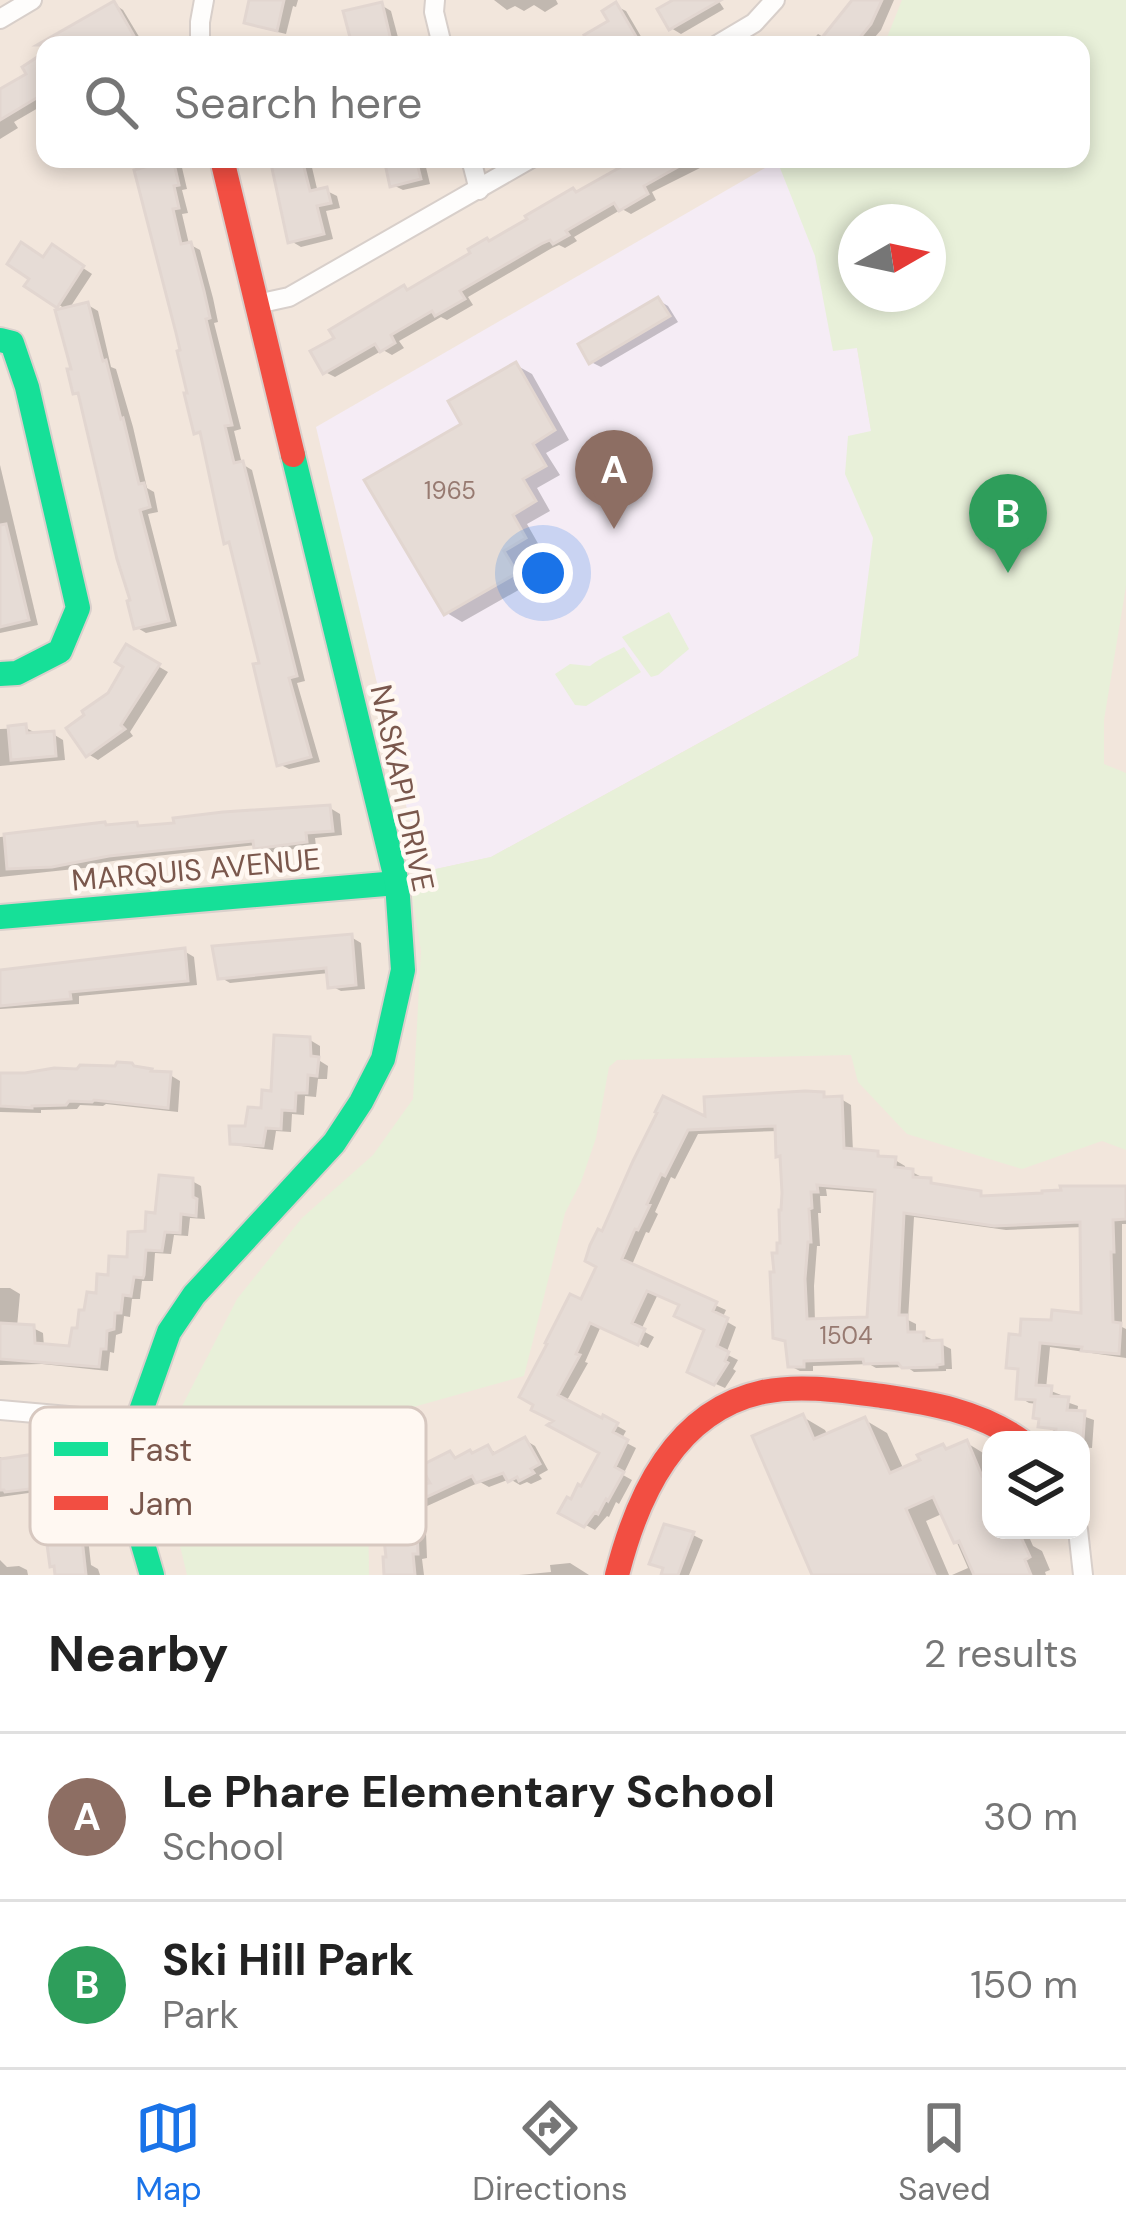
<!DOCTYPE html>
<html lang="en">
<head>
<meta charset="utf-8">
<style>
  body { margin:0; font-family:"DM Sans",sans-serif; background:#f6f6f6; color:#222 }
  .controls { position:absolute; right:36px; bottom:36px; display:grid; overflow:hidden; border-radius:24px; box-shadow:0 6px 18px #0003 }
  .controls button { width:108px; height:108px; display:grid; place-items:center; padding:0; border:0; border-bottom:3px solid #e0e0e0; background:#fff; color:#222; font:60px sans-serif }
  .compass { position:absolute; left:838px; top:204px; width:108px; height:108px; border-radius:50%; background:#fff; box-shadow:0 6px 18px #0003; rotate:81deg }
  .you { position:absolute; left:543px; top:573px; width:42px; height:42px; margin:-30px; border:9px solid #fff; border-radius:50%; background:#1a73e8; box-shadow:0 0 0 18px #1a73e833 }
  .badge { display:grid; place-items:center; width:78px; height:78px; border-radius:50%; background:#1a73e8; color:#fff; font-size:39px; font-weight:700 }
  .pin { position:absolute; translate:-50% -99px; filter:drop-shadow(0 3px 6px #0008) }
  .pin::after { content:''; position:absolute; top:63px; width:42px; height:36px; background:inherit; clip-path:polygon(0 0,100% 0,50% 100%) }
  .list { margin:0; padding:0; list-style:none }
  h2 { display:flex; justify-content:space-between; align-items:center; height:156px; margin:0; padding:0 48px; font-size:51px }
  h2 small { font-size:39px; font-weight:400; color:#767676 }
  .list li { display:grid; grid-template-columns:78px 1fr auto; gap:36px; align-items:center; box-sizing:border-box; height:168px; padding:0 48px; border-top:3px solid #e0e0e0 }
  .list b { display:block; font-size:45px; white-space:nowrap }
  .list p { margin:0; font-size:39px; white-space:nowrap; color:#767676 }
  .list em { font-size:39px; font-style:normal; color:#767676 }
  .icon { flex:none; width:66px; height:66px; fill:none; stroke:currentColor; stroke-width:2; stroke-linecap:round; stroke-linejoin:round }
  .map { position:relative; flex:none; width:1126px; height:1575px; overflow:hidden }
  .search { position:absolute; background:#fff; box-shadow:0 6px 18px #0003; left:36px; right:36px; top:36px; height:132px; display:flex; align-items:center; gap:30px; box-sizing:border-box; padding:0 42px; border-radius:24px; color:#767676; font-size:45px }
  .sheet { height:492px; background:#fff }
  nav { display:flex; justify-content:space-around; align-items:center; box-sizing:border-box; height:168px; border-top:3px solid #e0e0e0; background:#fff; font-size:33px; color:#767676 }
  nav a { display:grid; justify-items:center; gap:6px }
  nav .on { color:#1a73e8 }
  .map>svg:first-child { display:block }
</style>
</head>
<body>
<div class="map">
<svg width="1126" height="1575" viewBox="0 0 1126 1575">
  <rect width="100%" height="100%" fill="#f9f4ee"/>
  <!-- residential -->
  <path fill="#f2e6dc" fill-rule="evenodd" d="M0,0H1126V1575H0ZM45,45H1081V159H45ZM856,222H928V294H856ZM991,1440H1081V1530H991Z"/>
  <!-- education -->
  <polygon fill="#f5ecf5" points="785,159 825,159 905,630 491,857 422,872 316,427 772,164"/>
  <!-- green -->
  <g fill="#e8f0d9" fill-rule="evenodd">
    <path d="M902,0H1126V586L1104,720V764L1126,773V1150L1102,1141L1022,1169L907,1134L858,1082L851,1055L617,1060L609,1067L596,1138L581,1182L565,1213L524,1376L367,1420L369,1575H187L168,1496L175,1420L237,1299L302,1218L373,1155L413,1099L421,951L410,883L422,872L491,857L858,656L873,538L845,474L848,436L871,431L857,348L833,351L815,256L778,163L783,159H1081V45H884ZM856,222H928V294H856Z"/>
    <polygon points="669,612 689,649 658,675 651,677 622,637"/>
    <path d="M624,647L641,672L586,706L575,705L555,674L570,664L590,666C601,657 612,654 624,647Z"/>
  </g>
  <!-- shadow -->
  <g fill="#0003" fill-rule="evenodd">
    <polygon points="253,0 298,0 296,7 293,6 286,34 257,27 248,22"/>
    <polygon points="494,0 556,0 558,4 545,12 534,5 524,11 515,6 507,10"/>
    <polygon points="676,0 718,0 724,9 681,34 671,28"/>
    <polygon points="853,0 894,0 881,30 868,45 808,45 818,34 825,38"/>
    <polygon points="114,4 123,10 144,45 50,45"/>
    <polygon points="381,5 391,11 400,45 355,45"/>
    <polygon points="616,6 626,11 646,45 573,45 612,22"/>
    <polygon points="39,60 45,63 45,104 14,122 18,128 0,139 0,93 30,75"/>
    <polygon points="146,159 180,159 187,189 182,190 188,213 182,214 189,244 200,250 213,298 218,322 214,323 241,429 234,431 242,464 252,470 305,681 297,683 320,762 289,769 279,764 262,665 231,545 226,542 204,436 197,432"/>
    <polygon points="273,159 310,159 318,193 327,191 337,196 340,208 326,211 333,239 301,247 291,241"/>
    <polygon points="386,159 424,159 430,184 403,190 393,185"/>
    <polygon points="641,159 709,159 700,164 702,167 652,192 656,200 631,214 622,209 574,237 577,241 565,248 559,245 552,248 468,297 473,305 447,320 441,317 399,341 404,348 392,355 383,350 335,377 325,372 410,292"/>
    <polygon points="53,248 92,274 69,309 88,305 98,311 111,367 116,369 133,427 147,488 154,492 158,512 148,514 177,626 146,633 136,627 134,602 81,395 76,392 67,310 28,285"/>
    <polygon points="658,300 668,306 678,322 601,367 591,362"/>
    <polygon points="516,365 532,374 569,440 546,453 560,475 537,488 550,511 527,524 540,547 518,560 531,583 462,622 447,613"/>
    <polygon points="0,465 38,625 0,633"/>
    <polygon points="127,648 168,672 130,732 133,736 98,760 88,754 88,716 110,695 127,666"/>
    <polygon points="26,728 36,733 53,734 63,740 65,760 0,766 0,729"/>
    <polygon points="330,808 340,814 342,835 315,838 316,846 266,853 256,845 120,860 93,864 93,867 0,877 0,837 137,825 143,828"/>
    <polygon points="351,937 361,943 365,989 341,991 331,986 329,973 230,983 220,977"/>
    <polygon points="184,951 194,957 197,985 79,996 79,1004 0,1009 0,973"/>
    <polygon points="310,1040 320,1046 320,1061 328,1066 327,1079 318,1079 316,1097 305,1096 304,1115 292,1114 291,1132 276,1131 273,1150 241,1146 231,1140 248,1129 264,1111"/>
    <polygon points="137,1070 170,1075 180,1081 178,1112 106,1104 103,1106 80,1105 77,1109 41,1110 41,1113 0,1112 0,1076"/>
    <path d="M823,1095L830,1099H841L851,1105L853,1152L877,1154L895,1160L905,1166V1171L912,1172L941,1187L980,1194L988,1198L1126,1187V1224H1122V1327L1126,1329V1358L1050,1347L1046,1389L1061,1395V1400L1078,1406L1077,1414L1094,1420L1092,1448L1081,1447V1440H1064L1058,1437V1432L1041,1426L1038,1404L1029,1403L1019,1397L1021,1372L1010,1366L1022,1339L1054,1323L1084,1316L1083,1227L1006,1230L914,1217L908,1320L916,1324V1335H923L951,1349L952,1369H946V1371L914,1372L907,1367L876,1368L869,1364L813,1366V1371H800L790,1366L786,1343L776,1337L785,1193L778,1131L698,1134L675,1179L671,1177L655,1212L658,1214L649,1233L646,1232L631,1267L726,1310L722,1319L736,1327L726,1354L738,1360L733,1369L736,1371L725,1388L700,1377L708,1330L682,1305L658,1294L641,1330L654,1337L648,1348L601,1326L585,1362L588,1363L566,1402L603,1423L605,1419L626,1431L621,1440L636,1448L623,1475L632,1480L619,1504L616,1502L609,1517L607,1516L595,1530L562,1512L572,1503L603,1452L535,1408L600,1266L603,1235L661,1113L708,1121ZM826,1189L878,1193L870,1320L815,1322L814,1286L817,1246H820L818,1213H821L820,1196H827Z"/>
    <polygon points="192,1181 201,1186 205,1219 190,1218 188,1236 174,1235 171,1254 155,1253 153,1281 142,1281 140,1299 132,1299 130,1317 124,1316 122,1333 116,1335 114,1353 110,1352 108,1371 42,1364 0,1365 0,1288 10,1288 20,1294 17,1327 33,1328 43,1333 44,1347 72,1350 98,1296 110,1278 129,1261 158,1216"/>
    <polygon points="803,1417 825,1430 828,1436 865,1420 887,1433 904,1470 943,1447 949,1451 967,1443 988,1456 991,1462 991,1530 1026,1530 1033,1546 1042,1551 1050,1570 1045,1572 1046,1575 952,1575 968,1568 944,1513 926,1521 949,1575 815,1575"/>
    <polygon points="525,1440 535,1446 548,1470 539,1475 542,1479 531,1484 527,1482 520,1485 510,1479 489,1487 480,1482 425,1507 427,1558 422,1559 424,1575 387,1575 389,1560 386,1525 434,1485 450,1454 459,1459 475,1456 488,1448 499,1455"/>
    <polygon points="0,1457 8,1461 34,1457 42,1462 44,1480 74,1478 82,1482 91,1565 98,1569 100,1575 58,1575 43,1491 0,1497"/>
    <polygon points="693,1535 703,1540 689,1575 664,1575 666,1569 653,1563"/>
    <polygon points="0,1560 7,1567 19,1566 27,1570 28,1575 0,1575"/>
    <polygon points="570,1563 589,1575 519,1575 551,1572 550,1565"/>
  </g>
  <!-- building -->
  <g fill="#e6dcd6" stroke="#e2d6d0" stroke-width="3" fill-rule="evenodd">
    <polygon points="249,0 284,0 277,31 244,23"/>
    <polygon points="673,0 721,0 669,30 657,9"/>
    <polygon points="852,0 882,0 871,24 854,45 816,45"/>
    <polygon points="114,1 134,36 118,45 37,45"/>
    <polygon points="382,2 392,45 352,45 343,11"/>
    <polygon points="616,2 641,45 590,45 584,35 608,21 602,11"/>
    <polygon points="39,56 45,67 45,93 0,120 0,89 26,74 22,67"/>
    <polygon points="143,159 173,159 179,185 174,186 179,208 173,209 181,244 191,242 204,291 210,318 206,319 232,425 225,426 234,463 243,461 297,676 289,678 311,757 277,766 253,664 259,663 229,542 224,544 200,432 194,434 184,393 187,393 177,351 180,350 176,333 134,170 145,167"/>
    <polygon points="270,159 302,159 310,191 327,187 331,203 317,206 324,234 288,243"/>
    <polygon points="384,159 416,159 421,179 390,187"/>
    <polygon points="635,159 692,159 644,186 648,194 619,211 614,203 566,231 569,235 553,244 550,240 541,244 460,291 465,299 435,316 432,311 391,335 395,343 380,352 375,344 323,374 310,351 334,338 329,330 404,285 407,290 470,253 468,249 487,238 489,241 527,219 525,216 573,188 576,192"/>
    <polygon points="21,242 43,257 52,244 84,266 57,308 24,286 29,279 7,264"/>
    <polygon points="658,297 670,316 589,364 578,344"/>
    <polygon points="88,302 103,361 106,360 121,419 123,418 139,484 144,483 150,507 140,510 169,621 134,629 127,601 130,600 117,559 78,393 73,394 67,369 71,369 55,310"/>
    <polygon points="516,362 555,430 533,444 546,466 523,479 536,501 513,515 526,538 504,551 517,573 444,615 364,480 461,424 448,401"/>
    <polygon points="6,524 29,620 0,627 0,525"/>
    <polygon points="126,644 160,664 121,725 125,729 86,757 66,728 84,715 82,711 108,693 123,667 115,662"/>
    <polygon points="26,724 27,733 54,731 56,756 11,760 8,726"/>
    <polygon points="330,805 333,831 306,833 307,842 254,849 253,841 109,856 52,867 7,869 4,834 105,822 106,825 137,822 138,826 174,823 173,818 223,812"/>
    <polygon points="352,934 356,985 328,988 326,968 218,979 212,946"/>
    <polygon points="185,948 188,981 70,992 71,999 0,1006 0,970"/>
    <polygon points="274,1035 310,1037 311,1056 319,1057 317,1076 308,1075 307,1093 296,1093 295,1111 282,1110 281,1129 266,1128 263,1146 230,1144 229,1126 245,1126 248,1107 261,1108 262,1090 271,1091"/>
    <polygon points="117,1062 132,1063 134,1066 152,1069 151,1071 171,1072 168,1108 94,1100 92,1102 69,1101 66,1105 32,1106 32,1108 0,1106 0,1073 25,1073 54,1068 77,1069 80,1065 115,1066"/>
    <path d="M805,1091L824,1092V1097L842,1096L844,1148L878,1151V1156L896,1157L895,1167L913,1169V1177L931,1178V1183L981,1191V1196L1042,1193V1191L1061,1190L1060,1186H1126V1219L1113,1220L1114,1252H1111L1113,1322L1121,1323L1119,1354L1081,1351L1082,1347L1040,1343L1036,1385L1052,1386L1051,1396L1069,1397L1067,1410L1085,1411L1083,1440L1055,1438L1056,1429L1038,1427L1039,1419L1033,1418L1035,1400L1016,1399L1018,1369L1006,1368L1009,1334L1020,1335L1021,1319L1051,1320L1052,1310L1081,1313L1080,1222L994,1226L904,1213L899,1315H907L908,1332H924V1341L942,1340L943,1364L937,1365V1367L902,1368L898,1363L864,1364L863,1359L804,1361V1367H788L785,1341L773,1338L770,1272H774L772,1253H777V1243H780L779,1210H781L782,1193L780,1156L776,1157L775,1126L688,1130L665,1176L661,1174L647,1204L650,1205L638,1230L635,1229L622,1259L717,1302L713,1311L728,1318L717,1346L729,1352L725,1361L728,1363L714,1385L687,1372L704,1330L674,1316L679,1305L647,1291L632,1323L645,1329L638,1345L590,1323L576,1354L580,1355L558,1395L602,1418L603,1415L618,1423L613,1432L628,1440L615,1467L624,1472L608,1501L606,1499L598,1514L595,1512L584,1527L558,1513L567,1497L571,1499L578,1484L581,1486L599,1453L547,1425L553,1421L531,1410L533,1405L519,1397L547,1344L545,1343L570,1294L581,1299L596,1267L585,1261L590,1245L598,1229L602,1231L633,1161L657,1113L655,1112L663,1096L705,1116L704,1097ZM817,1185L875,1190L867,1317L807,1319L805,1279L808,1242H811L809,1209L812,1208L811,1192H818Z"/>
    <polygon points="159,1175 193,1178 193,1197 197,1199 196,1216 181,1214 180,1233 165,1232 162,1251 146,1250 144,1275 143,1278 134,1277 131,1296 123,1295 121,1313 115,1313 114,1329 107,1331 106,1349 101,1349 99,1367 0,1359 0,1323 34,1325 35,1343 69,1346 72,1328 77,1328 79,1310 84,1310 87,1292 96,1293 97,1274 108,1275 109,1256 127,1257 128,1232 145,1231 146,1212 155,1213"/>
    <polygon points="803,1414 814,1439 865,1417 890,1473 920,1460 917,1455 943,1444 946,1449 967,1440 982,1476 991,1472 991,1530 1011,1530 1015,1537 1020,1535 1030,1557 1025,1560 1031,1575 974,1575 959,1541 954,1543 933,1497 906,1509 935,1575 812,1575 752,1436"/>
    <polygon points="525,1437 540,1464 531,1469 534,1473 519,1481 517,1477 508,1482 503,1473 476,1483 472,1476 416,1502 418,1554 413,1554 415,1575 384,1575 383,1557 386,1557 382,1522 387,1522 384,1487 430,1483 420,1466 450,1451 455,1458 470,1450 472,1453 488,1445 493,1454"/>
    <polygon points="35,1454 39,1488 5,1492 4,1490 0,1490 0,1459"/>
    <polygon points="54,1475 54,1477 75,1475 86,1575 55,1575 54,1566 50,1567 38,1477"/>
    <polygon points="664,1524 694,1532 678,1575 661,1575 663,1568 649,1564"/>
  </g>
  <g fill="none" stroke-linecap="round" stroke-linejoin="round">
    <defs>
      <g id="street">
        <polyline points="435,0 434,12 442,45"/>
        <polyline points="0,19 32,0"/>
        <polyline points="200,45 200,22 204,0"/>
        <polyline points="717,45 754,23 775,0"/>
        <polyline points="471,159 479,190"/>
        <polyline points="257,304 289,297 530,159"/>
        <polyline points="0,1410 137,1422"/>
        <polyline points="1078,1530 1083,1575"/>
      </g>
      <g id="fast">
        <polyline points="0,340 12,343 27,387 78,608 60,651 17,673 0,674"/>
        <polyline points="0,917 397,883"/>
        <polyline points="152,1575 135,1517 137,1422 169,1332 194,1295 334,1143 361,1102 383,1059 403,970 397,883 293,455"/>
      </g>
      <g id="jam">
        <polyline points="222,159 293,455"/>
        <path d="M617,1575C637,1496 675,1411 763,1392C801,1384 843,1391 882,1396C931,1403 978,1411 1020,1440"/>
      </g>
    </defs>
    <!-- street casing -->
    <use href="#street" stroke="#d8cfca" stroke-width="22"/>
    <!-- fast casing -->
    <use href="#fast" stroke="#dad0cc" stroke-width="28"/>
    <!-- jam casing -->
    <use href="#jam" stroke="#dad0cc" stroke-width="28"/>
    <!-- street -->
    <use href="#street" stroke="#fefdfc" stroke-width="18"/>
    <!-- fast -->
    <use href="#fast" stroke="#16e098" stroke-width="24"/>
    <!-- jam -->
    <use href="#jam" stroke="#f24e42" stroke-width="24"/>
  </g>
  <g text-anchor="middle" stroke-width="9" stroke-linejoin="round" paint-order="stroke">
    <!-- number labels -->
    <g font-size="24" fill="#977a71">
      <text x="450" y="499">1965</text>
      <text x="846" y="1344">1504</text>
    </g>
    <!-- street labels -->
    <g font-size="30" fill="#7a574c" stroke="#fff8f2">
      <text transform="translate(402 788) rotate(78)" y="10">NASKAPI DRIVE</text>
      <text transform="translate(196 870) rotate(-5)" y="10">MARQUIS AVENUE</text>
    </g>
  </g>
  <!-- legend -->
  <rect x="30" y="1407" width="396" height="138" rx="18" fill="#fff8f2" stroke="#d7c8c0" stroke-width="3"/>
  <rect x="54" y="1442" width="54" height="14" fill="#16e098"/>
  <rect x="54" y="1496" width="54" height="14" fill="#f24e42"/>
  <g font-size="33" fill="#7a574c">
    <text x="129" y="1461">Fast</text>
    <text x="129" y="1515">Jam</text>
  </g>
</svg>
<div class="controls">
<button><svg class="icon" aria-label="layers" viewBox="0 0 24 24"><path d="M12 4l9 5-9 5-9-5zM3 14l9 5 9-5"/></svg></button>
</div>
<svg class="compass" viewBox="-18 -18 36 36"><path d="M0-13l5 13h-10z" fill="#e53935"/><path d="M0 13l5-13h-10z" fill="#767676"/></svg>
<div class="you"></div>
<div class="pin badge" style="left:614px;top:529px;background:#8d6e63">A</div>
<div class="pin badge" style="left:1008px;top:573px;background:#2e9e5b">B</div>
<div class="search"><svg class="icon" aria-label="search" viewBox="0 0 24 24"><circle cx="10" cy="10" r="6"/><path d="M15 15l6 6"/></svg>Search here</div>
</div>
<section class="sheet">
<h2>Nearby<small>2 results</small></h2>
<ul class="list">
<li><span class="badge" style="background:#8d6e63">A</span><div><b>Le Phare Elementary School</b><p>School</p></div><em>30 m</em></li>
<li><span class="badge" style="background:#2e9e5b">B</span><div><b>Ski Hill Park</b><p>Park</p></div><em>150 m</em></li>
</ul>
</section>
<nav>
<a class="on"><svg class="icon" aria-label="map" viewBox="0 0 24 24"><path d="M3 6l6-2 6 2 6-2v14l-6 2-6-2-6 2zM9 4v14M15 6v14"/></svg>Map</a>
<a><svg class="icon" aria-label="directions" viewBox="0 0 24 24"><path d="M12 3l9 9-9 9-9-9zM9 14v-3h6M13 9l2 2-2 2"/></svg>Directions</a>
<a><svg class="icon" aria-label="saved" viewBox="0 0 24 24"><path d="M7 4h10v16l-5-4-5 4z"/></svg>Saved</a>
</nav>
</body>
</html>
